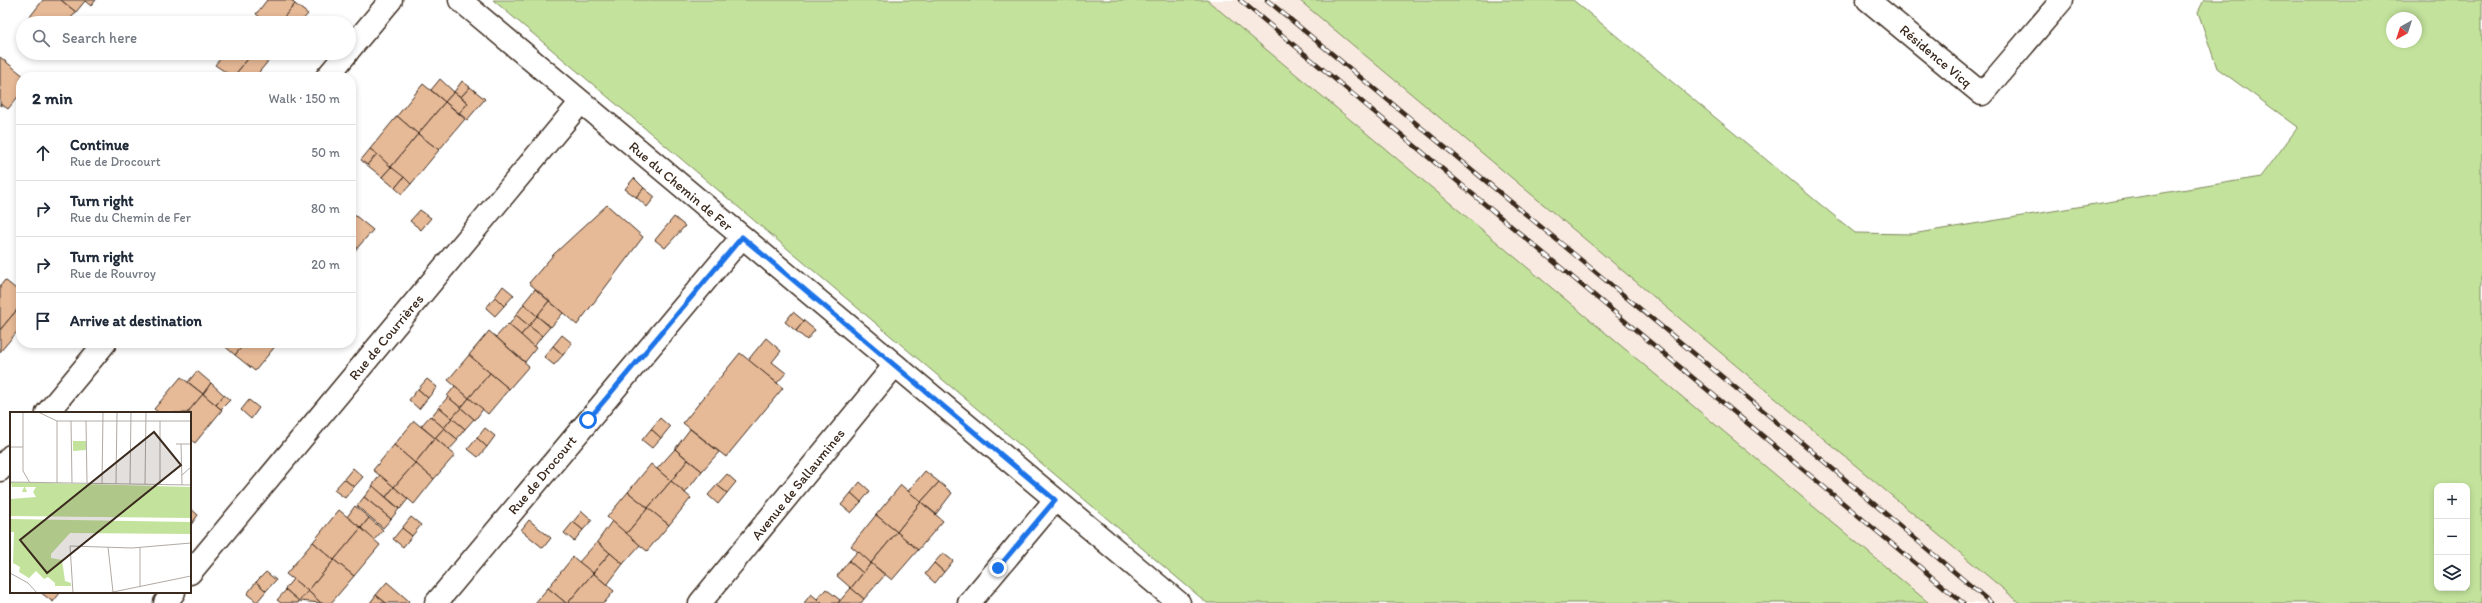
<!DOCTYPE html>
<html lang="en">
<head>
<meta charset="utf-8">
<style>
  body { margin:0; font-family:Itim,sans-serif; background:#f6f6f7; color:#1f2937 }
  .controls { position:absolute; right:12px; bottom:12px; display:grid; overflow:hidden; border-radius:8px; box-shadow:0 2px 6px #0003 }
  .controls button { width:36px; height:36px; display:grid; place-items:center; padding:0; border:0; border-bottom:1px solid #e0e1e3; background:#fff; color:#1f2937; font:20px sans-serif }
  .compass { position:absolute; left:2386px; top:12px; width:36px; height:36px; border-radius:50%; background:#fff; box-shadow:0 2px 6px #0003; rotate:219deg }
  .stop { position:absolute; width:12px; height:12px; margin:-9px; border:3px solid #1a73e8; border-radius:50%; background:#fff }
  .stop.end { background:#1a73e8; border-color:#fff; box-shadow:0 1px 4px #0008 }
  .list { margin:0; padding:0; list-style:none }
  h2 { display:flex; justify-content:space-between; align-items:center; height:52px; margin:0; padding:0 16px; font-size:17px }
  h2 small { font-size:13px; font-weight:400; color:#747a83 }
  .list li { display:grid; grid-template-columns:26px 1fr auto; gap:12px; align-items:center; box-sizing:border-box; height:56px; padding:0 16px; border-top:1px solid #e0e1e3 }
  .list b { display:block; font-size:15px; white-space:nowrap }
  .list p { margin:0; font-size:13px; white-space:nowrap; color:#747a83 }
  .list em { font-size:13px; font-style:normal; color:#747a83 }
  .icon { flex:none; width:22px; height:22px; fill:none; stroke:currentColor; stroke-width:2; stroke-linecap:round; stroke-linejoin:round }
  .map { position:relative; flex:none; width:2482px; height:603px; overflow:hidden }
  .search { position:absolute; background:#fff; box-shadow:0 2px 6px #0003; left:16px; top:16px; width:340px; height:44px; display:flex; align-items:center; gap:10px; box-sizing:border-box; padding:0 14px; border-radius:22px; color:#747a83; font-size:15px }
  .panel { position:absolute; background:#fff; box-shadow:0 2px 6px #0003; left:16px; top:72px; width:340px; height:276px; border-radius:16px }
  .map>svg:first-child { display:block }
</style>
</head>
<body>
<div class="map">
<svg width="2482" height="603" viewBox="0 0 2482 603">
  <rect width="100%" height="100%" fill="#fff"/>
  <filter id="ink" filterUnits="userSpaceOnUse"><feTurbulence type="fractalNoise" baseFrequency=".025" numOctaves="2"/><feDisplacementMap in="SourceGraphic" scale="8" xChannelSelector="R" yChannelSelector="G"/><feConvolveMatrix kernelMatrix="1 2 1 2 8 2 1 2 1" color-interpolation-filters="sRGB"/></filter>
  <g filter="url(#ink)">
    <!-- built -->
    <polygon fill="#f8eae0" points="1207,0 1299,0 2020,603 1929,603"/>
    <!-- green -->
    <g fill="#c3e39c" stroke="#7f865d" fill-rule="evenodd">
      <polygon points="493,0 1207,0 1929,603 1207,603"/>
      <path d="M1299,0H1573L1855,233L1912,234L2261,177L2298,127L2217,68L2198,12L2204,0H2482V603H2020ZM2392,18H2416V42H2392ZM2437,486H2467V588H2437Z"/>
    </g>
    <!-- building -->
    <g fill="#e6b997" stroke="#3b2a1e">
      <polygon points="43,0 61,0 76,12 67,23 25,23"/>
      <polygon points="61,0 96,0 91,6 85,1 76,12"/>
      <polygon points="267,0 291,0 295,4 279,23 259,23 263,19 256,14"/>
      <polygon points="295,4 308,14 300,23 279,23"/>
      <polygon points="225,53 253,53 233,77 215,65"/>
      <polygon points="253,53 275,53 255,77 233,77"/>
      <polygon points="0,57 25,77 21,77 21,93 8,109 1,104 0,106"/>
      <polygon points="440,79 454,92 445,102 431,90"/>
      <polygon points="462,81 470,87 461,97 454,92"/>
      <polygon points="423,84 445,102 418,134 397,116"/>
      <polygon points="470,87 485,99 467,120 459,113 468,103 461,97"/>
      <polygon points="454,92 468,103 459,113 445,102"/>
      <polygon points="445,102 465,119 439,150 418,134"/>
      <polygon points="397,116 418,134 391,167 370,149"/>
      <polygon points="418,134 439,150 411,184 391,167"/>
      <polygon points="370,149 377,154 367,165 361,160"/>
      <polygon points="377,154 391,167 382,177 367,165"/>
      <polygon points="391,167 404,177 395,188 382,177"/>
      <polygon points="404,177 411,184 402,194 395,188"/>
      <polygon points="634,178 644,188 636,197 625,189"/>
      <polygon points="644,188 655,197 647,207 636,197"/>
      <polygon points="607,205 643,237 577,325 529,283 554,254"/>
      <polygon points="420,210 431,218 421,230 410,221"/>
      <polygon points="352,213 373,230 352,254 351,253"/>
      <polygon points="674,217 685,226 665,248 655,240"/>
      <polygon points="5,280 21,293 21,305 0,330 0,286"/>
      <polygon points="503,286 514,295 504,306 495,297"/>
      <polygon points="535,289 549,301 537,316 523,304"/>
      <polygon points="495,297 504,306 495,316 486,308"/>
      <polygon points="549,301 563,313 551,327 537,316"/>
      <polygon points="524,304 537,316 529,326 516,315"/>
      <polygon points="21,305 21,327 0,352 0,330"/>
      <polygon points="793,312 804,321 796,331 785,322"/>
      <polygon points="516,315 529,326 521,335 509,325"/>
      <polygon points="537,316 550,327 542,336 529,326"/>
      <polygon points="804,321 815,330 807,340 796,331"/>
      <polygon points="508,324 536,348 525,362 496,337"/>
      <polygon points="529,326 542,336 534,347 521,335"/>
      <polygon points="489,331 529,366 509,389 469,355"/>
      <polygon points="562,335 572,343 563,355 553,346"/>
      <polygon points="766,338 781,351 772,362 786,373 777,383 748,360"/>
      <polygon points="221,343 245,343 235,355"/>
      <polygon points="245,343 275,343 277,344 255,371 235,355"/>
      <polygon points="553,346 563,355 554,365 544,357"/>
      <polygon points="740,353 783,388 726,457 683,423"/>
      <polygon points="469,355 490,373 469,398 448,380"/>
      <polygon points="197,371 211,383 203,394 188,382"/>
      <polygon points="490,373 509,389 488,414 469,398"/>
      <polygon points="181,377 203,394 187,413 159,413 154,409"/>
      <polygon points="427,379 437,387 428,398 418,389"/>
      <polygon points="211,383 224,395 216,405 203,394"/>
      <polygon points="455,386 469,398 461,408 447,396"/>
      <polygon points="418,389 428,398 419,409 409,400"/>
      <polygon points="203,394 222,410 195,443 190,439 190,413 187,413"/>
      <polygon points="224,395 230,400 221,409 216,405"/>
      <polygon points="448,397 461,408 452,418 439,407"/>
      <polygon points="469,398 483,409 475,420 461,408"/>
      <polygon points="249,400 259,408 251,419 241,410"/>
      <polygon points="439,407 452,418 444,428 431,417"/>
      <polygon points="461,408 474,419 465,429 452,418"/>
      <polygon points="430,416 444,428 435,438 421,426"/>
      <polygon points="452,418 465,429 457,439 444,428"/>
      <polygon points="660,418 670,427 661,438 651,429"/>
      <polygon points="414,421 435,438 415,463 394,445"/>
      <polygon points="444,428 458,440 449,450 435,438"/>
      <polygon points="485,428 495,436 487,447 477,438"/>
      <polygon points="651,429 661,438 652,448 642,440"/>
      <polygon points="690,429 719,452 702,471 675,449"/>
      <polygon points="435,438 455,455 434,479 415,463"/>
      <polygon points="477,438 487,447 478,457 468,449"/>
      <polygon points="394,445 415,463 394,487 373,470"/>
      <polygon points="675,449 688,460 671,481 657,469"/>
      <polygon points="688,460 702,471 685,493 671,481"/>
      <polygon points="415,463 434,479 414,504 394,487"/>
      <polygon points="651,464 671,481 648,508 628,492"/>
      <polygon points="353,468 363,477 354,487 344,479"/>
      <polygon points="925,471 939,482 921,502 908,491"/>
      <polygon points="727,474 736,482 727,493 717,485"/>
      <polygon points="380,475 394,487 386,497 372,486"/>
      <polygon points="344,479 354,487 345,498 334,490"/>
      <polygon points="671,481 691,498 669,525 648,508"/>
      <polygon points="860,482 870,491 861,502 851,493"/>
      <polygon points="939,482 952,493 936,514 921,502"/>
      <polygon points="717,485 727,493 718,504 708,495"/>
      <polygon points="901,485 921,502 897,532 876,515"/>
      <polygon points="373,486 399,509 391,519 364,497"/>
      <polygon points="394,487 408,499 400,509 386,497"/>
      <polygon points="628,492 648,508 626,534 607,517"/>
      <polygon points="851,493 861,502 851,513 841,505"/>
      <polygon points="364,497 391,519 383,528 357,506"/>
      <polygon points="921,502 943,521 918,550 897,532"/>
      <polygon points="355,506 369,518 361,528 347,517"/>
      <polygon points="190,508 198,515 190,526"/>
      <polygon points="648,508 669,525 647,551 626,534"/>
      <polygon points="339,510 361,528 334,560 313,542"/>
      <polygon points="582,511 592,520 583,530 573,522"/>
      <polygon points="876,515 897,532 871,563 851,546"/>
      <polygon points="411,517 421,525 412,536 402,528"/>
      <polygon points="369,518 383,530 374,540 361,528"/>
      <polygon points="529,520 551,538 543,548 521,530"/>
      <polygon points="612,521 640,545 623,564 597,542"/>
      <polygon points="573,522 583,530 574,541 564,533"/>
      <polygon points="361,528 380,545 354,576 334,560"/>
      <polygon points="402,528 412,536 403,547 393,539"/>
      <polygon points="897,532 918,550 892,580 871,563"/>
      <polygon points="313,542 334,560 308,591 286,574"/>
      <polygon points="597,542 610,553 593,573 579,562"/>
      <polygon points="858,551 871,563 863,573 849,561"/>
      <polygon points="610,553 623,564 607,585 593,573"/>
      <polygon points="943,553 953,561 944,572 934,563"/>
      <polygon points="573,557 593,573 568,603 566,603 548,588"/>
      <polygon points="334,560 354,576 331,603 321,603 308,591"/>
      <polygon points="849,561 863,573 851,588 837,576"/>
      <polygon points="871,563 885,575 864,599 851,588"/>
      <polygon points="934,563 944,572 935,583 925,574"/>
      <polygon points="266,572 276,580 266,591 256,582"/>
      <polygon points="593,573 614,591 604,603 568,603"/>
      <polygon points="293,579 308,591 299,601 285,589"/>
      <polygon points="256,582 266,591 257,602 247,594"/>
      <polygon points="387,582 409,601 407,603 386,603 376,595"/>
      <polygon points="548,588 566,603 535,603"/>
      <polygon points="851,588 864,599 861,603 838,603"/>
      <polygon points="826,589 840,600 838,603 822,603 817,599"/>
      <polygon points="286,590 299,601 298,603 281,603 277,600"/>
      <polygon points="308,591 321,603 299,601"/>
      <polygon points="40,592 59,592 60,593 53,602"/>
      <polygon points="811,594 817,599 822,603 804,603"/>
      <polygon points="376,595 386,603 370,603"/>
    </g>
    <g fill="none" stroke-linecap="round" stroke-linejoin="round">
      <defs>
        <g id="minor">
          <polyline points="460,0 1179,603"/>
          <polyline points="1868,0 1982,94 2062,0"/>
          <polyline points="349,50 391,0"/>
          <polyline points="327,77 347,53"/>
          <polyline points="47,413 105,343"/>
          <polyline points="0,470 11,456"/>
          <polyline points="190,573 581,102"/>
          <polyline points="165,603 174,592"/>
          <polyline points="436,603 742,237"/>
          <polyline points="700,603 895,365"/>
          <polyline points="969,603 1055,500"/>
        </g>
      </defs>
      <!-- minor casing -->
      <use href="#minor" stroke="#3b2a1e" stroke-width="25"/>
      <!-- minor -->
      <use href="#minor" stroke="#fff" stroke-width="22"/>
      <defs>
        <g id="rail">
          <polyline points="1240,0 1963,603"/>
          <polyline points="1267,0 1801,442 1991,603"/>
        </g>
      </defs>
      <!-- rail casing -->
      <use href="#rail" stroke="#3b2a1e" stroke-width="4.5"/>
      <!-- rail -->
      <use href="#rail" stroke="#fff" stroke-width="3" stroke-dasharray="9" stroke-linecap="butt"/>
    </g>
  </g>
  <g fill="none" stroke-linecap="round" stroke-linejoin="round" filter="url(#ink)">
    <!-- route -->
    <polyline stroke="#1a73e8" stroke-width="5" points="588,420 742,237 1055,500 998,568"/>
  </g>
  <g text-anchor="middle" stroke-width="3" stroke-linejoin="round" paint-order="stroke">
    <!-- street labels -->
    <g font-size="14" fill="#3b2a1e" stroke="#fff">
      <text transform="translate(1936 56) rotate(40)" y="5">Résidence Vicq</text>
      <text transform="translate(681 186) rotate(40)" y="5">Rue du Chemin de Fer</text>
      <text transform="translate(386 337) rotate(-50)" y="5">Rue de Courrières</text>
      <text transform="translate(542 475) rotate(-50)" y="5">Rue de Drocourt</text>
      <text transform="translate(798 484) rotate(-51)" y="5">Avenue de Sallaumines</text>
    </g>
  </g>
  <!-- overview -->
  <g transform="translate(10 412)">
    <rect width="181" height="181" fill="#fff"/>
    <path d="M63,29H76V38L63,39ZM1,70L181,75V106L0,104V87L26,85L23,80L26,75H15L17,80H12L14,75H2ZM0,107L181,110V122L60,121L41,142V146L52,148L55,169L61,171V174H45V171L38,165L34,167L26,159L19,166L9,160L10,155L3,151L4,120H1Z" fill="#c3e39c"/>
    <path fill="none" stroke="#b1aaa5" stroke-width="1" d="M13,0V59L20,71M28,0L47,9H181M47,9V71M61,9L62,71M76,9L77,71M166,32H181M171,32L172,73M0,35H13M172,63L181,55M0,70L181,73M92,72L93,0M106,72L107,0M120,72L121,0M135,72L136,0M150,73V9M98,135L103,180M130,135V175M0,161L18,171L27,181M63,181L60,134L122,136L181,131M98,181L181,164"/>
    <path fill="#3b2a1e" fill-opacity="0.15" stroke="#3b2a1e" stroke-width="2" d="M144,20L171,53L37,161L10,128Z"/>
    <rect width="181" height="181" fill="none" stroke="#3b2a1e" stroke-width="2"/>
  </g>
</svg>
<div class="controls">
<button>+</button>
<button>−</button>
<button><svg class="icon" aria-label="layers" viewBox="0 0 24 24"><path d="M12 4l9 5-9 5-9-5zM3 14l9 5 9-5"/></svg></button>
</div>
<svg class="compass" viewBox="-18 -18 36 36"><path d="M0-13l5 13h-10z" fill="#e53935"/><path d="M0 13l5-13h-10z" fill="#747a83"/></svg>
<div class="stop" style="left:588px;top:420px"></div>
<div class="stop end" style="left:998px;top:568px"></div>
<div class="search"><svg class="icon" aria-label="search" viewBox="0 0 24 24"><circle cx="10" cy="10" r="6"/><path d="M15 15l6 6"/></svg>Search here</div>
<section class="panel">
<h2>2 min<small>Walk · 150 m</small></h2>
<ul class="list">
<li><svg class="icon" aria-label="ahead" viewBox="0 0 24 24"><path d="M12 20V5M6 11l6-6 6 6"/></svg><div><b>Continue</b><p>Rue de Drocourt</p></div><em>50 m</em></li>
<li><svg class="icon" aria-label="right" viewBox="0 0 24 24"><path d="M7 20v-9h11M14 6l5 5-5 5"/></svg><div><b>Turn right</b><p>Rue du Chemin de Fer</p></div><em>80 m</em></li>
<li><svg class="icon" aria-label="right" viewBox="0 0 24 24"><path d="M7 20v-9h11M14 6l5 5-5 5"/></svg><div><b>Turn right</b><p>Rue de Rouvroy</p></div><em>20 m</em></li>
<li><svg class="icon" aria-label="arrive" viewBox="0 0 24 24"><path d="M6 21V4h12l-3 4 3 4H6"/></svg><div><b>Arrive at destination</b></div></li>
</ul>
</section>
</div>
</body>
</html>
